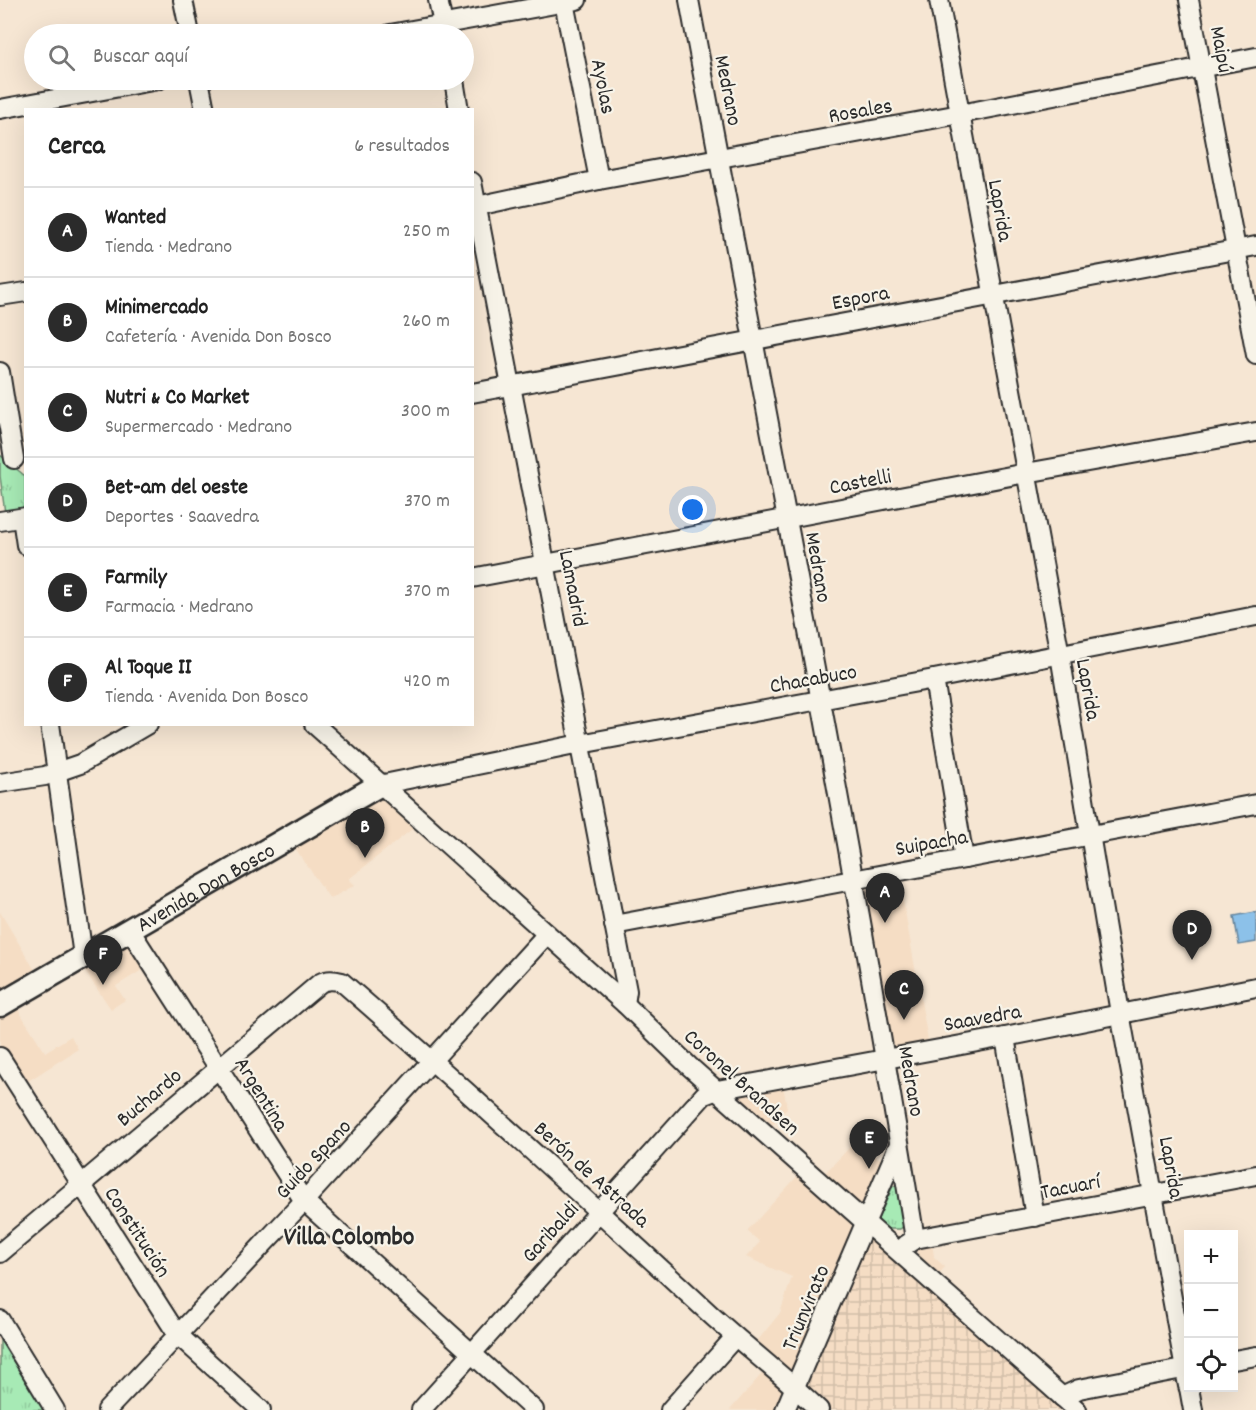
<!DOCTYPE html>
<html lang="es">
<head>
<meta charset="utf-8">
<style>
  body { margin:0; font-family:Dekko,sans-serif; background:#f6f6f6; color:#222 }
  .controls { position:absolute; right:18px; bottom:18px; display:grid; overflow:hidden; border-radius:0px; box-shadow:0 6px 24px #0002 }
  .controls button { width:54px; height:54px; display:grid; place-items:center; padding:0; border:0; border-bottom:2px solid #e0e0e0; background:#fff; color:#222; font:30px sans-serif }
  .you { position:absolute; left:693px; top:510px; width:21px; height:21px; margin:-15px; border:4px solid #fff; border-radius:50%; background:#1a73e8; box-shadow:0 0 0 9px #1a73e833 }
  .badge { display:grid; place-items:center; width:39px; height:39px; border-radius:50%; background:#2b2b2b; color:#fff; font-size:20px; font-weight:700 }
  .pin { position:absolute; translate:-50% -50px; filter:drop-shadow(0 2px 3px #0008) }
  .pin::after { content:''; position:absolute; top:32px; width:21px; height:18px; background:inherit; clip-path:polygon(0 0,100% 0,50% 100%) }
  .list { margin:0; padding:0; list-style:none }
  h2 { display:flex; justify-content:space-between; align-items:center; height:78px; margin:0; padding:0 24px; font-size:26px }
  h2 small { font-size:20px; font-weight:400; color:#767676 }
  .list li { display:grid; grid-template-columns:39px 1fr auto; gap:18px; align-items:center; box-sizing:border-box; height:90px; padding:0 24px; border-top:2px solid #e0e0e0 }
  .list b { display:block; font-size:22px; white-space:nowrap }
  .list p { margin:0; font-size:20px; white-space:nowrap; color:#767676 }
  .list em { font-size:20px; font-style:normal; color:#767676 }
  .icon { flex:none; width:33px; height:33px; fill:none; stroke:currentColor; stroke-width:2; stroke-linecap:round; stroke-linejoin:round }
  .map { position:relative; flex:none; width:1256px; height:1410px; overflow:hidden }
  .search { position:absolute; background:#fff; box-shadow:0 6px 24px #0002; left:24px; top:24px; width:450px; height:66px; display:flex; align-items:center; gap:15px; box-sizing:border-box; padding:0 21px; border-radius:33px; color:#767676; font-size:22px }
  .panel { position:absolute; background:#fff; box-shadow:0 6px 24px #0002; left:24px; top:108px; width:450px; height:618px; border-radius:0px }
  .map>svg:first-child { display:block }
</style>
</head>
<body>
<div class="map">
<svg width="1256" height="1410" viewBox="0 0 1256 1410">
  <defs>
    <pattern id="industrial-grid" width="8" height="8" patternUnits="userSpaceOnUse" patternTransform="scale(1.5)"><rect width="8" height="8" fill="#f5ddc4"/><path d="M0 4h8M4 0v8" fill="none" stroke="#d2bea9"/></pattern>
    <pattern id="grass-tufts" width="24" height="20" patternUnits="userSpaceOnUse" patternTransform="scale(1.5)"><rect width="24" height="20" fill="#a7eab5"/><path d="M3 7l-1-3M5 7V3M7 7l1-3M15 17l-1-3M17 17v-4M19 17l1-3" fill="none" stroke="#90c99c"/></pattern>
  </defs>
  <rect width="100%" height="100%" fill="#f6e6d3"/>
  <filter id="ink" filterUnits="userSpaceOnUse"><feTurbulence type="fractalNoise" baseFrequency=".0167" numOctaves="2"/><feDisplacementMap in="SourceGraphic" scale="12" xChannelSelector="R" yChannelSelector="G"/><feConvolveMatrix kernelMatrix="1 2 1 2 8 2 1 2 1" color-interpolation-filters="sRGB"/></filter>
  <g filter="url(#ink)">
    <!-- built -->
    <g fill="#f5ddc4">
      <polygon points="380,794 416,826 349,879 355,885 330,899 293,845"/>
      <polygon points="899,878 929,1046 890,1051 864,885"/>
      <polygon points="0,912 36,972 0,994"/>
      <polygon points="131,943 147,967 116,986 125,1000 111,1009 84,970"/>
      <polygon points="17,1008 45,1052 71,1036 78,1049 22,1085 0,1050 0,1018"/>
      <polygon points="783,1084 787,1108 771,1127 739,1098 742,1093"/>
      <polygon points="851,1146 888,1162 864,1208 859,1207 824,1174"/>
      <polygon points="803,1170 856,1220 792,1370 788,1371 754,1345 780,1313 792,1277 746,1257 760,1242 747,1231"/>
      <polygon points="932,1241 934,1257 945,1267 937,1276 919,1259 917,1252 917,1248"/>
      <polygon points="767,1368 782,1381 784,1391 776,1410 730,1410"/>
    </g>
    <!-- industrial -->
    <polygon fill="url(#industrial-grid)" points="870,1240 875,1240 1067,1410 823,1410 807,1395 803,1381 865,1243"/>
    <!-- grass -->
    <g fill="url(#grass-tufts)" stroke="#698a70" stroke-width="1.5">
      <polygon points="0,455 25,476 25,510 5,513 0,476"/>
      <polygon points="893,1186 899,1186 905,1225 900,1229 884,1229 877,1221"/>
      <polygon points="0,1328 50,1410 0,1410"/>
    </g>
    <!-- water -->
    <polygon fill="#8cc1e9" stroke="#65859d" stroke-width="1.5" points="1256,912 1256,942 1239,945 1234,916"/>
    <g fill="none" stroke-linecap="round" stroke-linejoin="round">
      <defs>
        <g id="minor">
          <polyline points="183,0 190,34"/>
          <polyline points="438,0 445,34"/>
          <path d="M689,0C766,413 848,825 915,1239"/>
          <polyline points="939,0 1060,655 1120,1013 1188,1386"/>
          <polyline points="1189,0 1256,355"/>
          <polyline points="564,2 599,180"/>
          <polyline points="390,34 577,0"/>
          <polyline points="199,80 205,110"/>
          <polyline points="454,80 459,110"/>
          <polyline points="0,109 158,80"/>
          <polyline points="472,182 627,991 625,1004"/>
          <polyline points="472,207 599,180 960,114 1256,57"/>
          <polyline points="0,296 26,292"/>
          <polyline points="0,372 14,459"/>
          <polyline points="472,393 1256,246"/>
          <polyline points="22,518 26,545"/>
          <polyline points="0,521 26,517"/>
          <polyline points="472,578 1026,473 1256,432"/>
          <polyline points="934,679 964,859"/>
          <polyline points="50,724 83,956"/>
          <polyline points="314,724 625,1004 689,1066 1077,1410"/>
          <polyline points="0,783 45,776 80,764 148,724"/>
          <polyline points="379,785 580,744 934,679 1256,616"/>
          <polyline points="614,925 1256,804"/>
          <polyline points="130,930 304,1201 534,1410"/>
          <polyline points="1005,1037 1035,1217"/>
          <polyline points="0,1057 177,1334 261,1410"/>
          <polyline points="906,1245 915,1239 1256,1175"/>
          <path d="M0,1253L320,983C328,979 334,980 342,982C467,1090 589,1202 710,1314C746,1347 784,1376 819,1410"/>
          <polyline points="0,1320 55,1410"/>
          <polyline points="1234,1360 1256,1356"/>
          <polyline points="1189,1388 1193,1410"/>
          <polyline points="1062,1397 1079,1389 1188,1368"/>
          <polyline points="107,1410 304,1201 547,934"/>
          <polyline points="421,1410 704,1095 717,1090 1005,1037 1256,987"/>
          <polyline points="670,1410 735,1337"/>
          <polyline points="785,1410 899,1144"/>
        </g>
        <g id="major">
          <path id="s1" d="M0,1005L379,785"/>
        </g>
      </defs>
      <!-- minor casing -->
      <use href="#minor" stroke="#2b2b2b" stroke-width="22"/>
      <!-- major casing -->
      <use href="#major" stroke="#2b2b2b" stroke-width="27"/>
      <!-- minor -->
      <use href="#minor" stroke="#f7f3e8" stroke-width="18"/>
      <!-- major -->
      <use href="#major" stroke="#f7f3e8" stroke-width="22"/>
    </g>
  </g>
  <g text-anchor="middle" stroke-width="4.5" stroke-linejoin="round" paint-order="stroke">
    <!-- street labels -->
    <g font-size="22" fill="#2b2b2b" stroke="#f7f3e8">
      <text transform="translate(1223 49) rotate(79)" y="8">Maipú</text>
      <text transform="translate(605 86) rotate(79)" y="8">Ayolas</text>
      <text transform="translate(730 90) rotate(79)" y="8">Medrano</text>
      <text transform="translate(860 109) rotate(-10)" y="8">Rosales</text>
      <text transform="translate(1002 210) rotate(80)" y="8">Laprida</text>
      <text transform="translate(860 296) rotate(-11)" y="8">Espora</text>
      <text transform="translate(860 480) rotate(-11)" y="8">Castelli</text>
      <text transform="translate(820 567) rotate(80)" y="8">Medrano</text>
      <text transform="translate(575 588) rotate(79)" y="8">Lamadrid</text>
      <text transform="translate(813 677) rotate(-10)" y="8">Chacabuco</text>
      <text transform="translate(1090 689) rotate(80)" y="8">Laprida</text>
      <text transform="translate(931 841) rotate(-10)" y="8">Suipacha</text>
      <text dy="8" stroke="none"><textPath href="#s1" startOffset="237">Avenida Don Bosco</textPath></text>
      <text transform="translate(982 1016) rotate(-10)" y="8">Saavedra</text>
      <text transform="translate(743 1081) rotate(42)" y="8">Coronel Brandsen</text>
      <text transform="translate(913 1081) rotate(80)" y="8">Medrano</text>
      <text transform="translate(263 1093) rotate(58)" y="8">Argentina</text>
      <text transform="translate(148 1096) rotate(-40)" y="8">Buchardo</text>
      <text transform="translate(312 1158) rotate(-47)" y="8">Guido Spano</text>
      <text transform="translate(1173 1167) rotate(80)" y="8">Laprida</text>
      <text transform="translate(593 1173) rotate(42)" y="8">Berón de Astrada</text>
      <text transform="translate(1070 1185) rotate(-11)" y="8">Tacuarí</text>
      <text transform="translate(139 1231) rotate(57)" y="8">Constitución</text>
      <text transform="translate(549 1231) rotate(-48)" y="8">Garibaldi</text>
      <text transform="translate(804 1307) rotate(-67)" y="8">Triunvirato</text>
    </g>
    <!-- quarter labels -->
    <g font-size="26" font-weight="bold" fill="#2b2b2b" stroke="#f7f3e8">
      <text x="349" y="1244">Villa Colombo</text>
    </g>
  </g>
</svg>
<div class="controls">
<button>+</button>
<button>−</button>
<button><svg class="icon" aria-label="locate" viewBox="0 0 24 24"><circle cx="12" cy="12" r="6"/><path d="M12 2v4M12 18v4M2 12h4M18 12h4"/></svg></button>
</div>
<div class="you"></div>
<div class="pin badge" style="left:885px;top:923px">A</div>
<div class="pin badge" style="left:365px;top:858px">B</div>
<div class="pin badge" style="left:904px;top:1020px">C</div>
<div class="pin badge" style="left:1192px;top:960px">D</div>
<div class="pin badge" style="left:869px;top:1169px">E</div>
<div class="pin badge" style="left:103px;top:985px">F</div>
<div class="search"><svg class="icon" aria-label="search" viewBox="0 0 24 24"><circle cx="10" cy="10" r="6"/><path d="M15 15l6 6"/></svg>Buscar aquí</div>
<section class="panel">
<h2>Cerca<small>6 resultados</small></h2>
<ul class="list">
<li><span class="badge">A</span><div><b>Wanted</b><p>Tienda · Medrano</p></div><em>250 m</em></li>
<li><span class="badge">B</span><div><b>Minimercado</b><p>Cafetería · Avenida Don Bosco</p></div><em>260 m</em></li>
<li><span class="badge">C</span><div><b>Nutri &amp; Co Market</b><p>Supermercado · Medrano</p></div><em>300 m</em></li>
<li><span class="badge">D</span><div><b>Bet-am del oeste</b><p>Deportes · Saavedra</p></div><em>370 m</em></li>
<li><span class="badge">E</span><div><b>Farmily</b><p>Farmacia · Medrano</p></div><em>370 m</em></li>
<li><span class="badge">F</span><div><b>Al Toque II</b><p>Tienda · Avenida Don Bosco</p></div><em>420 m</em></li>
</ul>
</section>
</div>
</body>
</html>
